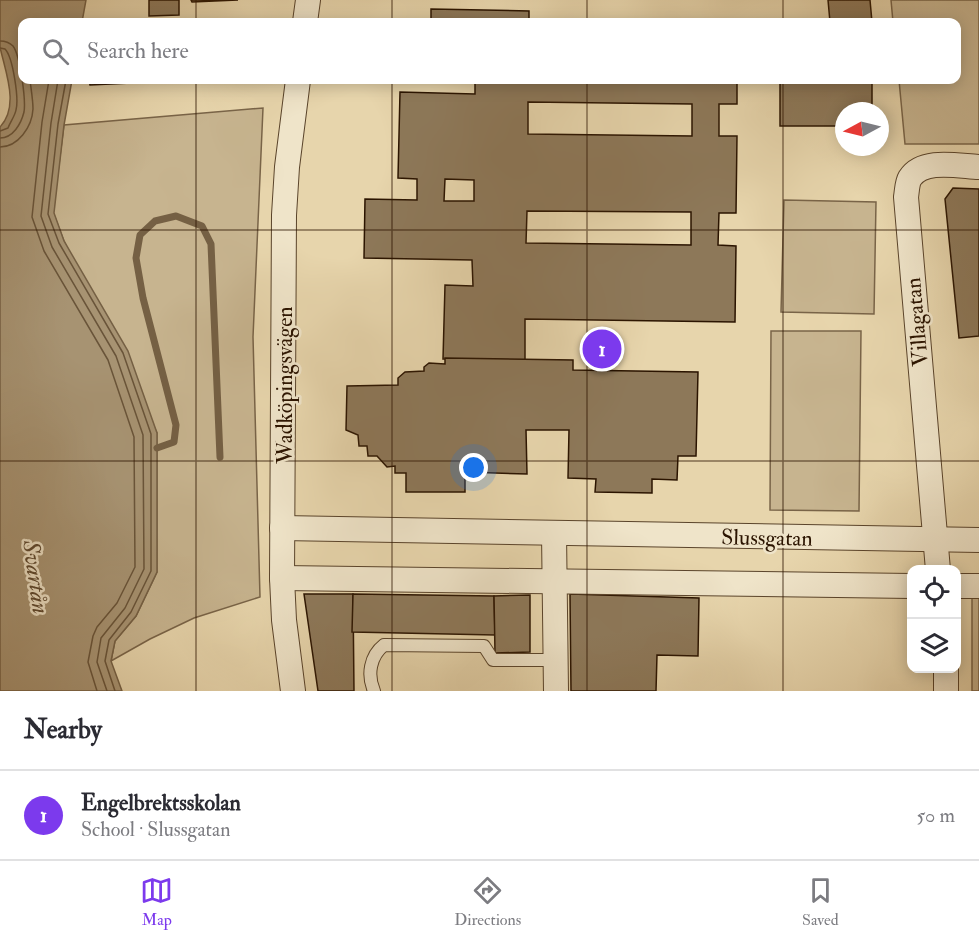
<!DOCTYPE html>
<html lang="en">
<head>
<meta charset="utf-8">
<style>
  body { margin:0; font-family:"IM FELL Double Pica",serif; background:#f2f2f3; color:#2b2b33 }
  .controls { position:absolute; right:18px; bottom:18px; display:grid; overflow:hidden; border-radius:12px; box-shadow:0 3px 15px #0003 }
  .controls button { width:54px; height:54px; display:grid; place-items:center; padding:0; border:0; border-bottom:2px solid #e1e1e2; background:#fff; color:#2b2b33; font:30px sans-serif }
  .compass { position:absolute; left:835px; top:102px; width:54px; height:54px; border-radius:50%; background:#fff; box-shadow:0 3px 15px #0003; rotate:263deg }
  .you { position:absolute; left:474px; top:468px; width:21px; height:21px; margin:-15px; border:4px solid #fff; border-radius:50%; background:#1a73e8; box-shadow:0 0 0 9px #1a73e833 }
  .badge { display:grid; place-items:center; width:39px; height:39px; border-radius:50%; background:#7c3aed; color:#fff; font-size:20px; font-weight:700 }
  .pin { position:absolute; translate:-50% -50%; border:3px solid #fff; box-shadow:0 2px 6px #0006 }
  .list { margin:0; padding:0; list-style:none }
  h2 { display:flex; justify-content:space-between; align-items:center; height:78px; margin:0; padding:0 24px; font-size:26px }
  h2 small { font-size:20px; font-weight:400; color:#7c7c81 }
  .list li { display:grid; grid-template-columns:39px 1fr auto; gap:18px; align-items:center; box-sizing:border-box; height:90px; padding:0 24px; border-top:2px solid #e1e1e2 }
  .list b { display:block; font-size:22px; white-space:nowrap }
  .list p { margin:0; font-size:20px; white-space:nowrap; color:#7c7c81 }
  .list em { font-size:20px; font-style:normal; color:#7c7c81 }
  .icon { flex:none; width:33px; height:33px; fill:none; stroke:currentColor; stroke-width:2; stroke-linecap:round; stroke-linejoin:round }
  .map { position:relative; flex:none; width:979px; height:691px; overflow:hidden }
  .search { position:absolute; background:#fff; box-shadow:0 3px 15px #0003; left:18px; right:18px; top:18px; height:66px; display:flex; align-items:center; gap:15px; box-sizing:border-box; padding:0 21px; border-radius:12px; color:#7c7c81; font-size:22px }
  .sheet { height:168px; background:#fff }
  nav { display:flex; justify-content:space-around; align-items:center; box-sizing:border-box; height:84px; border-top:2px solid #e1e1e2; background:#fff; font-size:16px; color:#7c7c81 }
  nav a { display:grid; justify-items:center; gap:3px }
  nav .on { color:#7c3aed }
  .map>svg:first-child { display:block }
</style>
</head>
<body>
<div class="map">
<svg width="979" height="691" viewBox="0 0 979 691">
  <rect width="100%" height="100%" fill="#e7d5ac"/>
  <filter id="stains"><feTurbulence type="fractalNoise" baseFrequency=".00333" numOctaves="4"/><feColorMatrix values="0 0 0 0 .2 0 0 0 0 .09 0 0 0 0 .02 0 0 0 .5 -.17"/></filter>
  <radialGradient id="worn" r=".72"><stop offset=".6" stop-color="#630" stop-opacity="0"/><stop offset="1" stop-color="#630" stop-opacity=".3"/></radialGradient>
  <!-- green -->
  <g fill="#c7b48f" stroke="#796448" stroke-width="1.5">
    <polygon points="891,0 979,0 979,144 905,144 899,80 956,80 956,22 893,22"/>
    <polygon points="263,108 253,337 260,597 194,618 150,639 111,661 115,641 136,616 157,572 157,433 64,241 53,212 64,125"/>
    <polygon points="784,200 876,202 874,314 781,312"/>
    <polygon points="771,331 861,331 859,511 770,510"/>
    <rect x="972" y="598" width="7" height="93"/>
  </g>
  <!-- water -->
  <path fill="#a79372" stroke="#756044" stroke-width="1.5" d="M0,0H86L82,22H22V80H72L64,125L54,213L64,241L128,351L157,433V572L136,616L115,641L111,661L122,691H0V127C20,106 5,71 0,47C0,33 0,14 0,0Z"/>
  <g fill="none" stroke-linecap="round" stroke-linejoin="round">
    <!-- shore -->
    <g stroke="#695439" stroke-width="1.5">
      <path d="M0,41C5,41 9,42 13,46C20,55 26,100 24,112C21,124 13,138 0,138"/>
      <path d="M0,48L5,49C13,57 19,99 16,110C15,116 10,122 8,128L0,131"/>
      <polyline points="49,80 42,122 32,217 44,251 108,360 134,437 135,567 117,603 97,627 93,636 88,662 97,691"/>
      <polyline points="58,80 51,123 41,216 52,247 116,356 143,435 144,569 125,608 101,638 97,662 107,691"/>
      <polyline points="66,80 58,124 48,214 59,243 123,353 151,434 151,571 131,612 109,640 105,661 115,691"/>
      <path d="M0,147C18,147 32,127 33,109C33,100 31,89 30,80"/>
    </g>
    <!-- stream -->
    <polyline stroke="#756044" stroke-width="7" points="157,448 174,442 176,425 143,298 136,258 140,235 155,221 176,216 202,226 211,244 220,457"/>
  </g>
  <!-- building -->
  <g fill="#8d7859" stroke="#2b1400" stroke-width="1.5" fill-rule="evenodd">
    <polygon points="149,0 179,0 179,15 149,16"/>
    <polygon points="191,0 238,0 192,2"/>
    <polygon points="828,0 870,0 872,22 830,22"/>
    <polygon points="431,9 529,11 529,22 431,22"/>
    <polygon points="128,19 129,22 87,22 87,20"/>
    <polygon points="89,80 131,80 131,83 90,85"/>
    <path d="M475,80H737V104H719V136H737L736,213H719L718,245L736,246L735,322L525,319V360L443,359L445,285L473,286L472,260L364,258L365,199L417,200V179L398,178L400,92L475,94ZM528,102L692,104V136L528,134ZM445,179L474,180V201H444ZM527,211L691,212V245L526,243Z"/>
    <polygon points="835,80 878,80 836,81"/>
    <polygon points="780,81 872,81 872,111 844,111 844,126 780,126"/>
    <polygon points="953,188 979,189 979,336 959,338 945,199"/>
    <polygon points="445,358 573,360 573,370 698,372 696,456 678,456 677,480 652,479 652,493 595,492 596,479 568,478 569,430 526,430 527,474 465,472 465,492 406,492 406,473 395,473 395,466 387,467 377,456 368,456 367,446 359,446 358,435 346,430 347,386 398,385 398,378 405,372 424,371 424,367 429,363 445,364"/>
    <polygon points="304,594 353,594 354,691 318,691"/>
    <polygon points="353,594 494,596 495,635 352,632"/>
    <polygon points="570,594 699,598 698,656 657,655 656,691 571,691"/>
    <polygon points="530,595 530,652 495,653 494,596"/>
  </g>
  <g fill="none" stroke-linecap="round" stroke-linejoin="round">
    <defs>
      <path id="service" d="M374,691C367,675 370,656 384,645L484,646L493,660H555"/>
      <g id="minor">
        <polyline points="305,22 308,0"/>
        <polyline points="282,528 979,540"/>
        <polyline points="554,533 556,691"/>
        <path d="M938,570L906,197C907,191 907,183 910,178C923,158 958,166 979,167"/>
        <polyline points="282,578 912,586"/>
        <polyline points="956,586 979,586"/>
        <polyline points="946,668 946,691"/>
        <polyline points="293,691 284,620 282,578 284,215 287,167 298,80"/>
      </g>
    </defs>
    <!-- service casing -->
    <use href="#service" stroke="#5a442b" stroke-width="14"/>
    <!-- minor casing -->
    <use href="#minor" stroke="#5a442b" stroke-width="26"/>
    <!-- service -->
    <use href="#service" stroke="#efe4c9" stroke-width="12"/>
    <!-- minor -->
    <use href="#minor" stroke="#efe4c9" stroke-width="24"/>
  </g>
  <!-- grid -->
  <path fill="none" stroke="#2b1400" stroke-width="1.5" stroke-opacity="0.55" d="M196,0V22M392,0V22M587,0V22M783,0V22M196,80V691M392,80V691M587,80V691M783,80V691M0,230H979M0,461H979"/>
  <g text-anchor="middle" stroke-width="5" stroke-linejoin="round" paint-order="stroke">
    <!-- street labels -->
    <g font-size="22" fill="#2b1400" stroke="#efe4c9">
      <text transform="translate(916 322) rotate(-95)" y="8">Villagatan</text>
      <text transform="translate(284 385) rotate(-90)" y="8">Wadköpingsvägen</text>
      <text transform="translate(767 537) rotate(1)" y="8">Slussgatan</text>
    </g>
    <!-- water labels -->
    <g font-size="24" font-style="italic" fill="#5d472e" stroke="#efe4c9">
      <text transform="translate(36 577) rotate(82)" y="8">Svartån</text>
    </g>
  </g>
  <rect width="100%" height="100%" filter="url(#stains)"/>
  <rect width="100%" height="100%" fill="url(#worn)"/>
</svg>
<div class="controls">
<button><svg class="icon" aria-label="locate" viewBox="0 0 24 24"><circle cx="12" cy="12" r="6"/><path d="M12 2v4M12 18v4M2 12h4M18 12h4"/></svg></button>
<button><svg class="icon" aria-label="layers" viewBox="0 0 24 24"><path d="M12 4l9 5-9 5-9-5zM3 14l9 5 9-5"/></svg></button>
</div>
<svg class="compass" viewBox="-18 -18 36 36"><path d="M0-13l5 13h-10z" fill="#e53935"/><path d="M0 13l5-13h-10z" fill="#7c7c81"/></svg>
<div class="you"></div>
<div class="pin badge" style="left:602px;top:349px">1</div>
<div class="search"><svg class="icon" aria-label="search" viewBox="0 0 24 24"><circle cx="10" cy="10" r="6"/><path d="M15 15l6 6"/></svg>Search here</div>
</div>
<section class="sheet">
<h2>Nearby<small></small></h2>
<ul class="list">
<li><span class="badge">1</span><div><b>Engelbrektsskolan</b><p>School · Slussgatan</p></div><em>50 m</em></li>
</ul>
</section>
<nav>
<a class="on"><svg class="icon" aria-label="map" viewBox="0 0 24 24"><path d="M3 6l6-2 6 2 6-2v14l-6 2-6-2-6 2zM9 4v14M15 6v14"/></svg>Map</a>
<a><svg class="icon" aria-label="directions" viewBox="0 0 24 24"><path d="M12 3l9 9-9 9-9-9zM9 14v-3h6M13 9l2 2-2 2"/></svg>Directions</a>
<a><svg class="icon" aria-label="saved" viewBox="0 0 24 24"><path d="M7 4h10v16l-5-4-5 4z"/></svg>Saved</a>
</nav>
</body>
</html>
